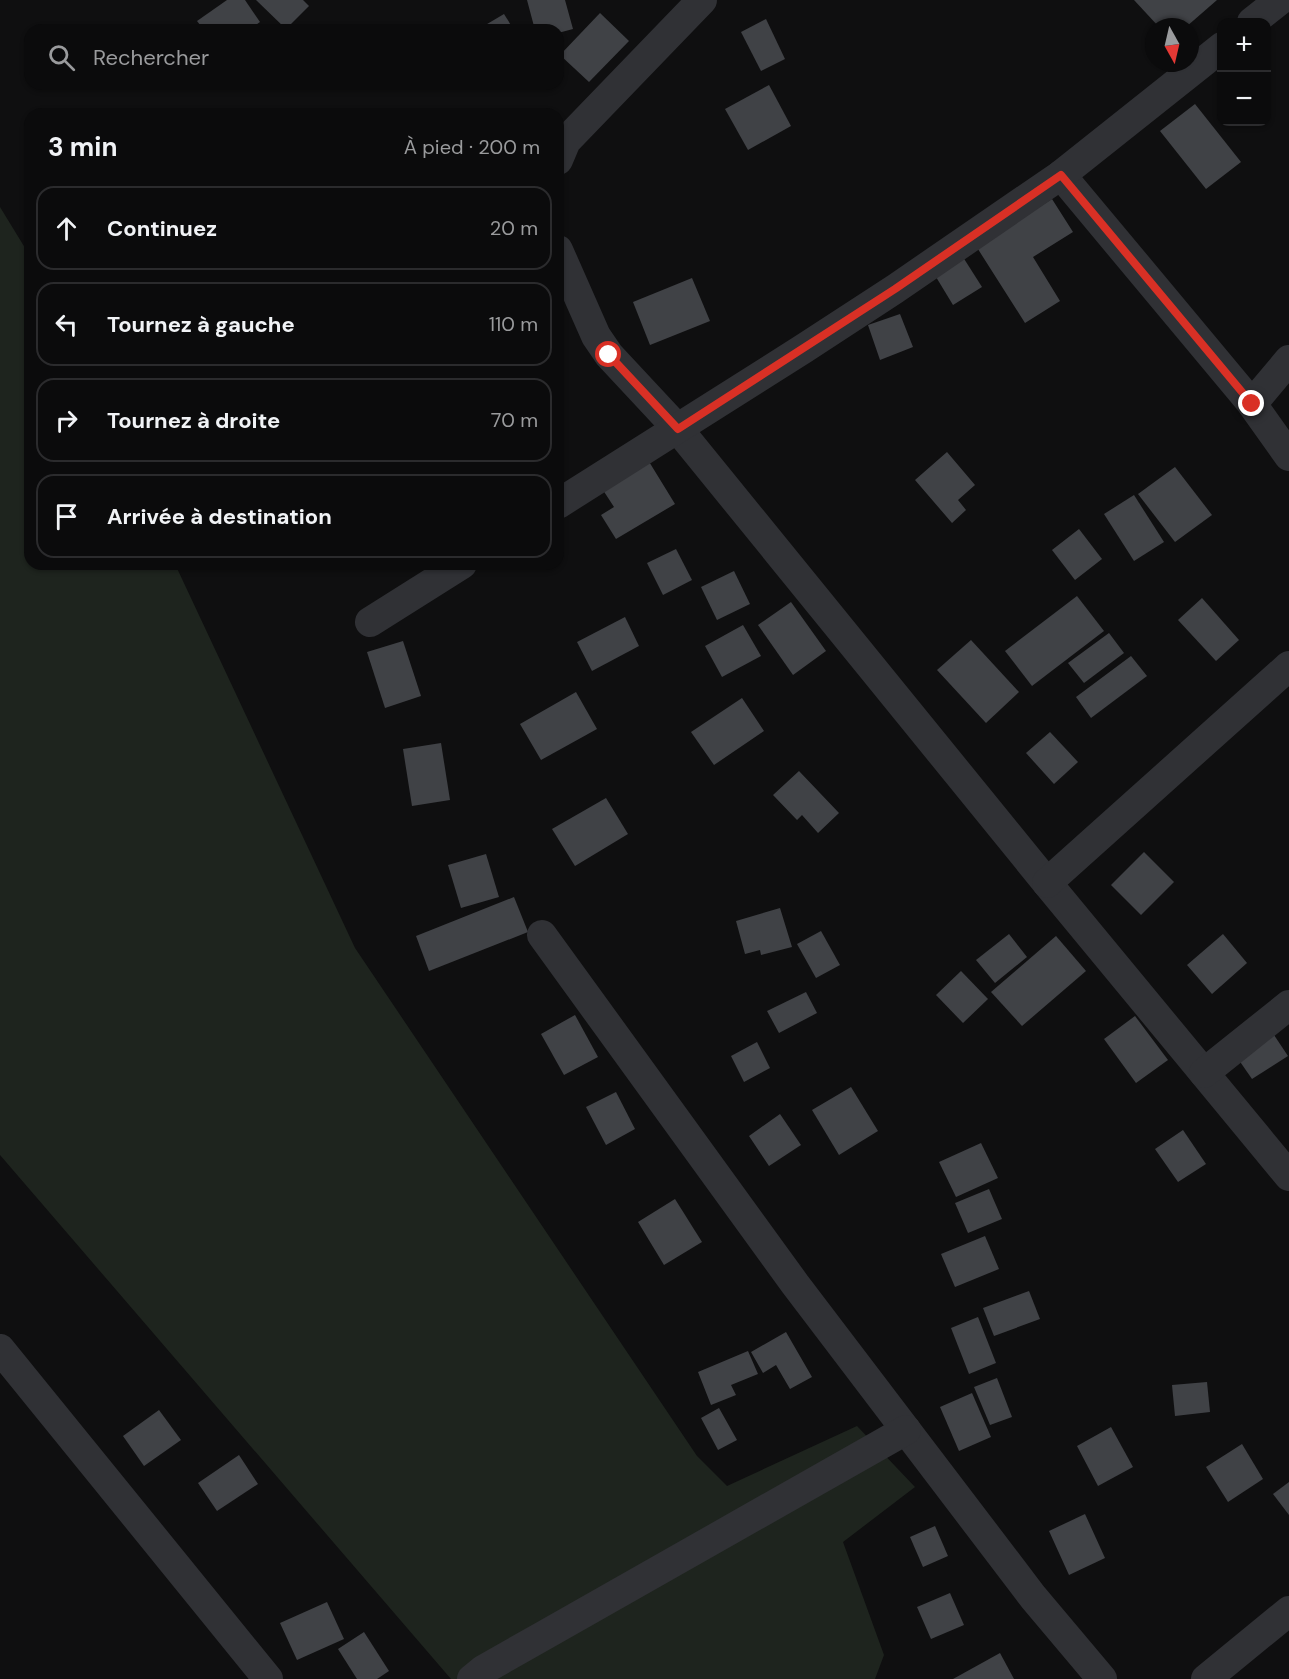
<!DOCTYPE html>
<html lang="fr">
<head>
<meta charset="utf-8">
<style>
  body { margin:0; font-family:"DM Sans",sans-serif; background:#19191a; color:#f1f3f6 }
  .controls { position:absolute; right:18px; top:18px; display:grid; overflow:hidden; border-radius:12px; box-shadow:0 2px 4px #0004 }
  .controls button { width:54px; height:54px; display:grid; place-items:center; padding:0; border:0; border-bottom:2px solid #2b2b2d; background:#0b0b0c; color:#f1f3f6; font:30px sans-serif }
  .compass { position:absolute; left:1145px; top:18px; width:54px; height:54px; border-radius:50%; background:#0b0b0c; box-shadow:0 2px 4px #0004; rotate:172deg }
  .stop { position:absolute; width:18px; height:18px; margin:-14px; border:4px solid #d93025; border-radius:50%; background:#fff }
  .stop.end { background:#d93025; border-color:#fff; box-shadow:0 2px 6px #0008 }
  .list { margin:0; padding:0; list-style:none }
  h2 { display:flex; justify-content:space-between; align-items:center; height:78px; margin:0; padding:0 24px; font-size:26px }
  h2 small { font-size:20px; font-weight:400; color:#9a9b9d }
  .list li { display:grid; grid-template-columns:39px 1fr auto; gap:18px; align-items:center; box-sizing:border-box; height:84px; margin:0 12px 12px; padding:0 12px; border:2px solid #2b2b2d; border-radius:18px }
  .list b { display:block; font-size:22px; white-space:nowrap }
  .list em { font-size:20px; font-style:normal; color:#9a9b9d }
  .icon { flex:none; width:33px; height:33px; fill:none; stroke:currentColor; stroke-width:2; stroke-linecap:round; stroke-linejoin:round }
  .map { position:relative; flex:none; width:1289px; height:1679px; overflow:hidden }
  .search { position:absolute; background:#0b0b0c; box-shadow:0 2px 4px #0004; left:24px; top:24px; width:540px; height:66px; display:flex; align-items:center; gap:15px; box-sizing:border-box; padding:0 21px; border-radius:18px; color:#9a9b9d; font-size:22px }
  .panel { position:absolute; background:#0b0b0c; box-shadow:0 2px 4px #0004; left:24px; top:108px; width:540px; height:462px; border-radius:18px }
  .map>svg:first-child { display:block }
</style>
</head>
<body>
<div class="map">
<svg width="1289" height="1679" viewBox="0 0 1289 1679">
  <rect width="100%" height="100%" fill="#0f0f10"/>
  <!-- green -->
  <polygon fill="#1e241e" points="0,207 30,256 30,564 175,564 355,948 697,1456 727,1486 857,1426 915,1487 843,1542 884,1655 875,1679 451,1679 0,1155"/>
  <!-- building -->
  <g fill="#404246">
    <polygon points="227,0 245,0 260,22 249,30 204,30 197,21"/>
    <polygon points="256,0 303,0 309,6 286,29"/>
    <polygon points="527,0 565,0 573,29 558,33 558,30 535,30"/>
    <polygon points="1134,0 1217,0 1186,27 1159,27"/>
    <polygon points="600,13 629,41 589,82 560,55"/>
    <polygon points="504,14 514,30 477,30"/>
    <polygon points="766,19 785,59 761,71 741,32"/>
    <polygon points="769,85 791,126 748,150 725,109"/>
    <polygon points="1195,104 1241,162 1206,189 1160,131"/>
    <polygon points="1052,199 1073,232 1033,257 1060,301 1025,323 976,246"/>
    <polygon points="961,254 982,287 953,305 933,272"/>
    <polygon points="692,278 710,321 650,345 633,302"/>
    <polygon points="900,314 913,347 880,360 868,325"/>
    <polygon points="947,452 975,485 958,500 966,510 952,523 915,480"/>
    <polygon points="648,460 675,504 616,539 601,515 614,507 601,487"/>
    <polygon points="1175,467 1212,515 1175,542 1138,494"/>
    <polygon points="1134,495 1164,542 1134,561 1104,514"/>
    <polygon points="1079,529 1102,559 1075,580 1052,550"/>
    <polygon points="676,549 692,580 663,595 647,563"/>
    <polygon points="734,571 750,604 717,620 701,587"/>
    <polygon points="1077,596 1104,631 1032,686 1005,651"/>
    <polygon points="1202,598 1239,640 1216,661 1178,620"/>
    <polygon points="791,602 826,651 793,675 758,625"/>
    <polygon points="625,617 639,646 592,671 577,642"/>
    <polygon points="743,625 761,656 722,677 705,646"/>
    <polygon points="1109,633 1124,653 1084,683 1068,663"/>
    <polygon points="971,640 1019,692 986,723 937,670"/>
    <polygon points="403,641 421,696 385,708 367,652"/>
    <polygon points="1131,656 1147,676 1091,718 1076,697"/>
    <polygon points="576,692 597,729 541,760 520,724"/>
    <polygon points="742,698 764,731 714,765 691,732"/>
    <polygon points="1050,732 1078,762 1054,784 1026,753"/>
    <polygon points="441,743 450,800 412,806 403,749"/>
    <polygon points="799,771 839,813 818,833 802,815 797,820 773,795"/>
    <polygon points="606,798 628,834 575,866 552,829"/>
    <polygon points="1144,852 1174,882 1141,915 1111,885"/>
    <polygon points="486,854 499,897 461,908 448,865"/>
    <polygon points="514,897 528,932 429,971 416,936"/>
    <polygon points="780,908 792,947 761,955 760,950 745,954 736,921"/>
    <polygon points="821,931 840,965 816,978 797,944"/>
    <polygon points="1009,934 1027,957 995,983 976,960"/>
    <polygon points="1223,934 1247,963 1212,994 1187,965"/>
    <polygon points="1056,936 1086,971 1022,1026 991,992"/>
    <polygon points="961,971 988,999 963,1023 936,995"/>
    <polygon points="806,992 817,1013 779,1033 767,1011"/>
    <polygon points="575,1015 598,1057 564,1075 541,1034"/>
    <polygon points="1135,1016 1168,1060 1136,1083 1104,1039"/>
    <polygon points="1270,1029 1288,1056 1252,1079 1234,1053"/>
    <polygon points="757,1042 770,1068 744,1082 731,1056"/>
    <polygon points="851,1087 878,1131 839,1155 812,1110"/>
    <polygon points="616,1092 635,1129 606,1145 586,1107"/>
    <polygon points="780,1114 801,1145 769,1166 749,1136"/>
    <polygon points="1183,1130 1206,1164 1178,1182 1155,1149"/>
    <polygon points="981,1143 998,1178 956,1197 939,1162"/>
    <polygon points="989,1189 1002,1219 968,1233 955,1203"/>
    <polygon points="675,1199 702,1242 664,1265 638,1222"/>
    <polygon points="985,1236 999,1269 955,1287 941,1254"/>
    <polygon points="1029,1291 1040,1319 994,1336 983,1308"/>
    <polygon points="978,1317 996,1363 969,1374 951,1328"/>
    <polygon points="786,1332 812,1377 790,1389 776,1365 763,1373 751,1352"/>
    <polygon points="748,1351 758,1374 731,1385 736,1395 711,1405 698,1372"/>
    <polygon points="997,1378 1012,1417 990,1425 974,1387"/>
    <polygon points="1207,1382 1210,1412 1175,1416 1172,1385"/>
    <polygon points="972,1393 991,1437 959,1451 940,1407"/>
    <polygon points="719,1408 737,1440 718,1450 701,1418"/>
    <polygon points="159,1410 181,1440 144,1466 123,1436"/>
    <polygon points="1111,1427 1133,1467 1098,1486 1077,1446"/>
    <polygon points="1242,1444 1263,1479 1228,1502 1206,1467"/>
    <polygon points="239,1455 258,1484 217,1511 198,1483"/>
    <polygon points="1289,1482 1289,1515 1273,1494"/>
    <polygon points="1085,1514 1105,1558 1069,1575 1049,1531"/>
    <polygon points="935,1526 948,1556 923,1567 910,1537"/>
    <polygon points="950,1593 964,1625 931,1639 917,1607"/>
    <polygon points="327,1602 344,1639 297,1660 280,1623"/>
    <polygon points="364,1632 389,1671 377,1679 357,1679 338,1649"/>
    <polygon points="1000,1653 1014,1679 953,1679"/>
  </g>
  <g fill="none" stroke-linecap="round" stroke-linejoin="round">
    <!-- minor -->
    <g stroke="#303135" stroke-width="30">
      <polyline points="1252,22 1280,0"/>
      <polyline points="558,160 566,141 702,0"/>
      <polyline points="1061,175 1252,404 1289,456"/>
      <polyline points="558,250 596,336 609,355 678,429 1047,883 1289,1176"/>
      <polyline points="1252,404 1289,360"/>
      <polyline points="558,504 803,349 895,289 1061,175 1222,47"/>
      <polyline points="370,622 462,564"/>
      <polyline points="1047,883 1289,666"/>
      <polyline points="542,935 795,1284 1033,1597 1102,1679"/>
      <polyline points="1204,1073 1289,1005"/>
      <polyline points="0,1349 268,1679"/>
      <polyline points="472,1679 483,1670 543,1636 906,1430"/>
      <polyline points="1206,1679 1289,1611"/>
    </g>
  </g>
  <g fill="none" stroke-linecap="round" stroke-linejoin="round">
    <!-- route -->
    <polyline stroke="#d93025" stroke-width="8" points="609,355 678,429 895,289 1061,175 1252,404"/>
  </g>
</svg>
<div class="controls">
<button>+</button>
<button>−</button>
</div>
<svg class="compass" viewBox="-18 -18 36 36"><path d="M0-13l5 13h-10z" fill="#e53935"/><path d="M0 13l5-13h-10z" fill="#9a9b9d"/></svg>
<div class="stop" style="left:609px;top:355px"></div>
<div class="stop end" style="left:1252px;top:404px"></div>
<div class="search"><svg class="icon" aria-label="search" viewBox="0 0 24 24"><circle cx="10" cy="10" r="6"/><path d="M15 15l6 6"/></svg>Rechercher</div>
<section class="panel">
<h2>3 min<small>À pied · 200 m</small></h2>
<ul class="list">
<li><svg class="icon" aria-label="ahead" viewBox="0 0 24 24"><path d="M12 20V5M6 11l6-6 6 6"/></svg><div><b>Continuez</b></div><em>20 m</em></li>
<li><svg class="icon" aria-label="left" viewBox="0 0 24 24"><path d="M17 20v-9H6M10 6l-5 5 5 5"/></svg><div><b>Tournez à gauche</b></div><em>110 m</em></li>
<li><svg class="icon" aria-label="right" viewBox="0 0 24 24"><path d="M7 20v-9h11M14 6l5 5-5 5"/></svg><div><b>Tournez à droite</b></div><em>70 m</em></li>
<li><svg class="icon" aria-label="arrive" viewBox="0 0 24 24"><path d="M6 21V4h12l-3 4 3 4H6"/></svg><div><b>Arrivée à destination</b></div></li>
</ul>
</section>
</div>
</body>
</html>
